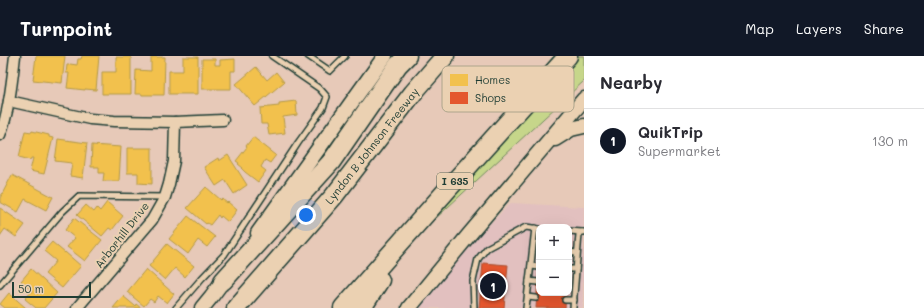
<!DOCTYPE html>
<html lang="en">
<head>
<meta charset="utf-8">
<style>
  body { margin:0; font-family:Mali,sans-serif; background:#f7f7f7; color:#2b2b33 }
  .controls { position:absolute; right:12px; bottom:12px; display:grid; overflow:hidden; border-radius:8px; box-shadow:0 4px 16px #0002 }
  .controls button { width:36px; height:36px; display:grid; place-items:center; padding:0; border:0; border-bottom:1px solid #e1e1e2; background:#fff; color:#2b2b33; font:20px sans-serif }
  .scale { position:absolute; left:12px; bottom:10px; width:79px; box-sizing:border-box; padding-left:4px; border:2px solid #1f3d34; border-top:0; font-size:11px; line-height:14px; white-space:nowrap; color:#1f3d34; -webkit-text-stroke:3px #ebd1b2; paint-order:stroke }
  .you { position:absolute; left:306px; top:159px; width:14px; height:14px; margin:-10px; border:3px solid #fff; border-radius:50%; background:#1a73e8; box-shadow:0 0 0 6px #1a73e833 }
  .badge { display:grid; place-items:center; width:26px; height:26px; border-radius:50%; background:#111827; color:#fff; font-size:13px; font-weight:700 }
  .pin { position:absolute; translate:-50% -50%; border:2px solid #fff; box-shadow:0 1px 4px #0006 }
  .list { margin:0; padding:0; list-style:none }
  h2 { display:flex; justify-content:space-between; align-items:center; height:52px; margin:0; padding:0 16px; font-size:17px }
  h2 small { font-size:13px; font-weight:400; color:#7c7c81 }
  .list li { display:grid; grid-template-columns:26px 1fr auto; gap:12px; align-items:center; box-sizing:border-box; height:64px; padding:0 16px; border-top:1px solid #e1e1e2 }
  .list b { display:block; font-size:15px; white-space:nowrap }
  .list p { margin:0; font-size:13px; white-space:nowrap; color:#7c7c81 }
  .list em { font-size:13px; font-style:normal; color:#7c7c81 }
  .map { position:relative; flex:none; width:584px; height:252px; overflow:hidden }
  header { display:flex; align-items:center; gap:24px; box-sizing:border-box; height:56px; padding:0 20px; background:#111827; color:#fff }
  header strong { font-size:19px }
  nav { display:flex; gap:22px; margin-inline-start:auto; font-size:14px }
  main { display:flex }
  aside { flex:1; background:#fff }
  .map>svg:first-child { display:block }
</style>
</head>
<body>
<header>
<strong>Turnpoint</strong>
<nav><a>Map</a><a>Layers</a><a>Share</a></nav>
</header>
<main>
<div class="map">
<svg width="584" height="252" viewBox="0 0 584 252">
  <rect width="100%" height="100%" fill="#e7c9b8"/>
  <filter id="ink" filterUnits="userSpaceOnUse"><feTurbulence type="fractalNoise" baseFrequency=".025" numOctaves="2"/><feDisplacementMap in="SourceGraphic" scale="8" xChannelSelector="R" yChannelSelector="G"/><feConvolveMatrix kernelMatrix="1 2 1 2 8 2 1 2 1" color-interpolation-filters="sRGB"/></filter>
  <g filter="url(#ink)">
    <!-- built -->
    <path fill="#e2c0bf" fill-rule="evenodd" d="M511,147L584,151L583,252H405ZM539,171H569V237H539Z"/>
    <!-- green -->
    <polygon fill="#c6d68a" stroke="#728a5f" points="554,0 584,0 584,25 339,252 497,65"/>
    <!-- homes -->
    <g fill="#f2c14e" stroke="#b39946">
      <polygon points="36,0 65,0 62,27 33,24"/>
      <polygon points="82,0 99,0 96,34 85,33 85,34 67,32 69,17 66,17 67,9 69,9 70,8 77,9 78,3 81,3"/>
      <polygon points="116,1 131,1 131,38 102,38 102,16 116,16"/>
      <polygon points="151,1 165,1 164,39 142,39 142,38 135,38 136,14 151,15"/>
      <polygon points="183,1 198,1 198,38 169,38 169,15 183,15"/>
      <polygon points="202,3 215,3 215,9 220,9 220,4 235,3 235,15 231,15 231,33 202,33"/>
      <polygon points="256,11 267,24 276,16 284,26 255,50 236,28"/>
      <polygon points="296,45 297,59 283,61 285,77 269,79 267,68 261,68 260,52 279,50 279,47"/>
      <polygon points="25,75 32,76 32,75 49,79 49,81 53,82 44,118 30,115 33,102 31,102 30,104 19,101"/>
      <polygon points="253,81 276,99 270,107 265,104 261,111 266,115 258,126 245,116 242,113 243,112 238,108 239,107 236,105 247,91 246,90"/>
      <polygon points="58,83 87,87 83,122 70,120 72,107 55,105"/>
      <polygon points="92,89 121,91 119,125 103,125 104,117 99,117 99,111 91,111"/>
      <polygon points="127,92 152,92 152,128 138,127 138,117 127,117"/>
      <polygon points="228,99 247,129 234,138 225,124 216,130 204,111 218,102 219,105"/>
      <polygon points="12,119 53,141 46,154 25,143 18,156 0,146 0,142"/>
      <polygon points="206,131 221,144 222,143 227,147 228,146 237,154 228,166 221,160 220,162 218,159 210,169 207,167 206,168 187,152"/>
      <polygon points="107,146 123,160 112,174 109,172 102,180 77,159 86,149 94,156 97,152 100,155"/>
      <polygon points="0,152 25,169 16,181 5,173 0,180"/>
      <polygon points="188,160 215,181 207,191 198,184 188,198 169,183"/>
      <polygon points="74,162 102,184 85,205 67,191 75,182 65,174"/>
      <polygon points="52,186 65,197 65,196 81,210 62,232 45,218 56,205 44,195"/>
      <polygon points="167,188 194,210 185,221 175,212 165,224 149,210"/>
      <polygon points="31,213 57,237 44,252 36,252 25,243 32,235 21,225"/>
      <polygon points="146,213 174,238 167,247 158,240 154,246 150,243 144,250 127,236"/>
      <polygon points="9,237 26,252 5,252 0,248"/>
      <polygon points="123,240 135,250 136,248 141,252 113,252"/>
    </g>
    <!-- shops -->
    <g fill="#e4572e" stroke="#a94f30">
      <polygon points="483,207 508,209 504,252 479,252"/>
      <polygon points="539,208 539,237 566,237 565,252 536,252"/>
    </g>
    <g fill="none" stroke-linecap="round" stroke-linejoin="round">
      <defs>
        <g id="lane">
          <polyline points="308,0 330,15 345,0"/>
          <polyline points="569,175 582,176"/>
          <polyline points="569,196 577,197"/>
          <polyline points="531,210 539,211"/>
          <polyline points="569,213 576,213"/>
          <polyline points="529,225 538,226"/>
          <polyline points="0,229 62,156 79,140 165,141"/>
          <polyline points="528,241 536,242"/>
          <polyline points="565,244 574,244"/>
          <polyline points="176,252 202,222 224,199 298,87 323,52 327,41 320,33 272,0"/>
          <polyline points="474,252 473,225 478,203 487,192 526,171 539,173"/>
          <polyline points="526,252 535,172"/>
          <polyline points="573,252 579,178 582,176 584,176"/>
        </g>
        <g id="street">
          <polyline points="9,45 90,63 114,65 175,66 223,64"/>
          <path d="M0,79C9,56 12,25 15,0"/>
          <polyline points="77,252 152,164 165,141 169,128 174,105 175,66"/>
        </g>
        <g id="secondary">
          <polyline points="555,83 571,73 584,70"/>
          <polyline points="258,177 385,0"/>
          <polyline points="202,252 211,241 228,218"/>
          <polyline points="409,252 468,180 584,43"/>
        </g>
        <g id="highway">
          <polyline points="223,225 331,106 398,9 407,0"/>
          <polyline points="236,252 334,140 413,37 445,0"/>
          <path d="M343,252C417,167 492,83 568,0"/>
          <polyline points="362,252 380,224"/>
        </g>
      </defs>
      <!-- lane casing -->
      <use href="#lane" stroke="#1f3d34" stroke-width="8"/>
      <!-- street casing -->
      <use href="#street" stroke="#1f3d34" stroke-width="13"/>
      <!-- secondary casing -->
      <use href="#secondary" stroke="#1f3d34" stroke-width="17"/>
      <!-- highway casing -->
      <use href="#highway" stroke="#1f3d34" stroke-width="21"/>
      <!-- lane -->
      <use href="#lane" stroke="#ebd1b2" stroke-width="5"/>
      <!-- street -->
      <use href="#street" stroke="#ebd1b2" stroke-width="10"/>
      <!-- secondary -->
      <use href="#secondary" stroke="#ebd1b2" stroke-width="14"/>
      <!-- highway -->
      <use href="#highway" stroke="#ebd1b2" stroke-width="18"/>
    </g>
  </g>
  <g text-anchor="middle" stroke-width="4" stroke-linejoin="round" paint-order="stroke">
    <!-- shield labels -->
    <rect fill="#ebd1b2" stroke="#5c695a" stroke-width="1" x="437" y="117" width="36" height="16" rx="3"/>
    <g font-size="10" font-weight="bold" fill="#1f3d34">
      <text x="455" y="129">I 635</text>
    </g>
    <!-- street labels -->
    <g font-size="11" fill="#1f3d34" stroke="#ebd1b2">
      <text transform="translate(372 90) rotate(-52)" y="4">Lyndon B Johnson Freeway</text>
      <text transform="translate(122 179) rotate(-52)" y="4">Arborhill Drive</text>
    </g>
  </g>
  <!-- legend -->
  <rect x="442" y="10" width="132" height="46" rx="6" fill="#ebd1b2" stroke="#aea58c" stroke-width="1"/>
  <rect x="450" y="18" width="18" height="12" fill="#f2c14e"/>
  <rect x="450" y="36" width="18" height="12" fill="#e4572e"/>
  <g font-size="11" fill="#1f3d34">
    <text x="475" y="28">Homes</text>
    <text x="475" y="46">Shops</text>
  </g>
</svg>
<div class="controls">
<button>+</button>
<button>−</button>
</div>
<div class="scale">50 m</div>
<div class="you"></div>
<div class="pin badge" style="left:493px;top:230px">1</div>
</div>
<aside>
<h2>Nearby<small></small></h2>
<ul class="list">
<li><span class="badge">1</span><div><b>QuikTrip</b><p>Supermarket</p></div><em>130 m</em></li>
</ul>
</aside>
</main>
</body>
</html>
